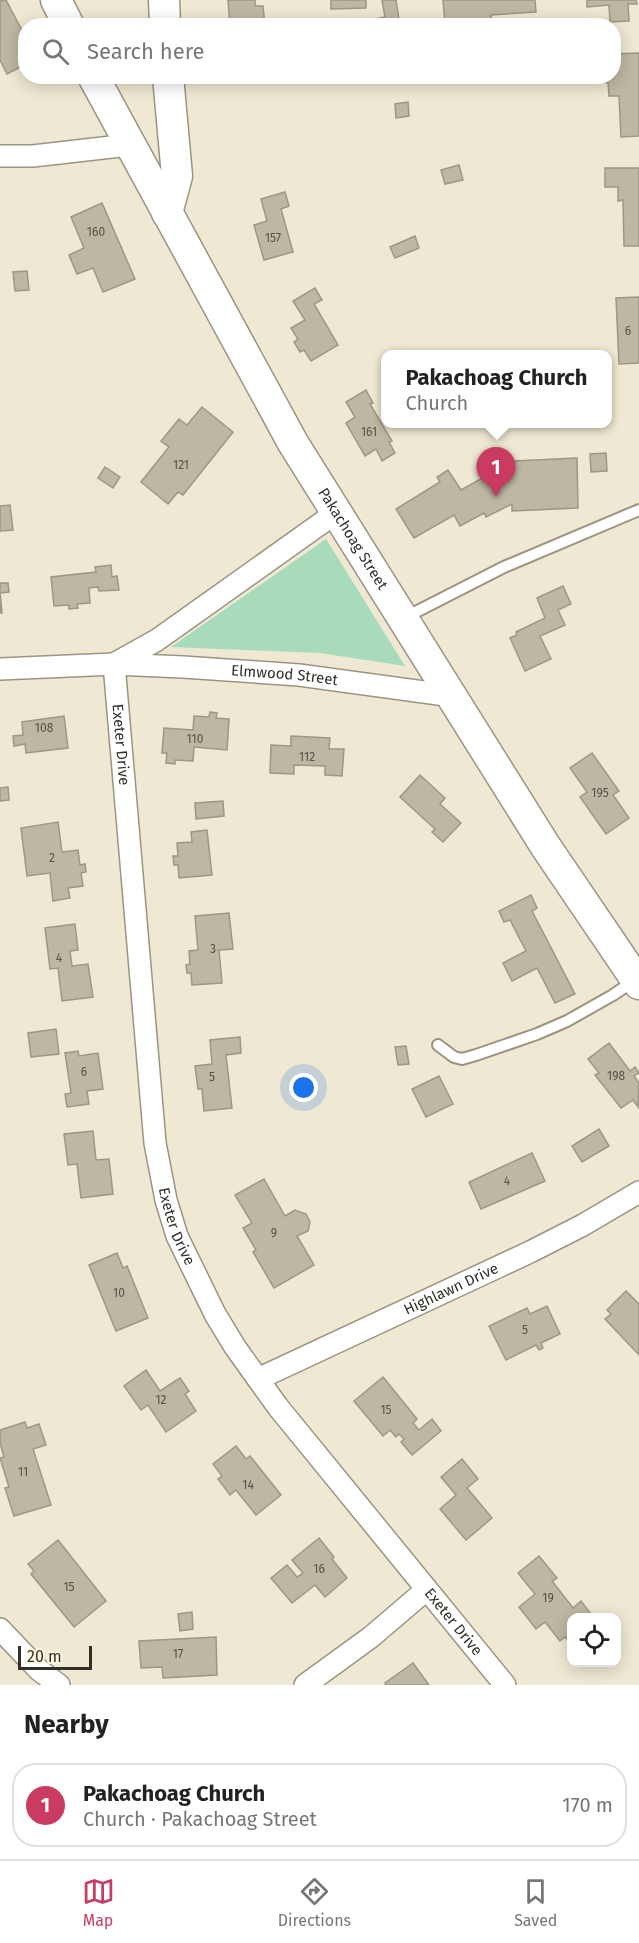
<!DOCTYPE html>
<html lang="en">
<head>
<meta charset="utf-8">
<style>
  body { margin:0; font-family:"Fira Sans",sans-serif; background:#f2f2f2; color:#222 }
  .controls { position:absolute; right:18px; bottom:18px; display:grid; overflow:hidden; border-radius:12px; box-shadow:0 3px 15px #0003 }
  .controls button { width:54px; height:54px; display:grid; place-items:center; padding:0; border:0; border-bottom:2px solid #e0e0e0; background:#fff; color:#222; font:30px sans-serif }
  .scale { position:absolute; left:18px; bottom:15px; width:74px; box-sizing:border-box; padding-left:6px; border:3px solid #323028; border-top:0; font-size:16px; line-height:21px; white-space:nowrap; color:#323028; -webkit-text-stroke:4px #fcf5e0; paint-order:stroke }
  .you { position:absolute; left:304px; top:1088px; width:21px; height:21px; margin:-15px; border:4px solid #fff; border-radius:50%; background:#1a73e8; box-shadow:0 0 0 9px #1a73e833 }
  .badge { display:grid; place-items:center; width:39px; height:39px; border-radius:50%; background:#ca3b61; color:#fff; font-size:20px; font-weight:700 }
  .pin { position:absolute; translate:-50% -50px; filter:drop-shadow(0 2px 3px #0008) }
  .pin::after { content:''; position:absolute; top:32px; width:21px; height:18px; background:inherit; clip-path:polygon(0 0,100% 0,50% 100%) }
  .popup { position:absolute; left:381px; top:350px; width:231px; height:78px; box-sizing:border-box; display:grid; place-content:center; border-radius:12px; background:#fff; filter:drop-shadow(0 2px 4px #0005); font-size:20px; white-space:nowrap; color:#767676 }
  .popup b { font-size:22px; color:#222 }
  .popup::after { content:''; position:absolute; left:50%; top:100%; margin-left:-12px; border:12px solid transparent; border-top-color:#fff }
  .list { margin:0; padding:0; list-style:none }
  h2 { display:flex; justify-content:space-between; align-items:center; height:78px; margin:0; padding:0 24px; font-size:26px }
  h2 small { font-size:20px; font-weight:400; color:#767676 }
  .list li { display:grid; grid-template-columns:39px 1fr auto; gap:18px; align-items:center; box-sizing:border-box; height:84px; margin:0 12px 12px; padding:0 12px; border:2px solid #e0e0e0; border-radius:24px }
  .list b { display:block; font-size:22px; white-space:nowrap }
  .list p { margin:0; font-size:20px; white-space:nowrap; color:#767676 }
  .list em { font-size:20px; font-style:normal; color:#767676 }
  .icon { flex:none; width:33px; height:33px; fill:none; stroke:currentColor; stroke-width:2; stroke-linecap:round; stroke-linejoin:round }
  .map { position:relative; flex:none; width:639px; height:1685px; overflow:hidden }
  .search { position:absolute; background:#fff; box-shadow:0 3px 15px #0003; left:18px; right:18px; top:18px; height:66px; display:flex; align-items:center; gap:15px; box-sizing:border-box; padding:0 21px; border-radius:24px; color:#767676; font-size:22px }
  .sheet { height:174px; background:#fff }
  nav { display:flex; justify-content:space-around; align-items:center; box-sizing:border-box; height:84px; border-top:2px solid #e0e0e0; background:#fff; font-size:16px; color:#767676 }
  nav a { display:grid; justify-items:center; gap:3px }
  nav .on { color:#ca3b61 }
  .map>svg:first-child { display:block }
</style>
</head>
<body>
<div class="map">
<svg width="639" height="1685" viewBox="0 0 639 1685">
  <rect width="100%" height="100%" fill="#efe8d3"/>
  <!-- green -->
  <polygon fill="#a7dbbb" points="326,539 405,666 320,653 171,647"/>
  <!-- building -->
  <g fill="#beb7a3" stroke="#9d9783" stroke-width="1.5">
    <polygon points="6,0 26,38 26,64 7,74 0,60 0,1"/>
    <polygon points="228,0 255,0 255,6 263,6 265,26 230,26"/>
    <polygon points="331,0 366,0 366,8 331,9"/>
    <polygon points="382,0 396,0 400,26 380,26 379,18 385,17"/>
    <polygon points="443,0 535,0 536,12 491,15 492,26 477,26 477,23 445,25"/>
    <polygon points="587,0 636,0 637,4 628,4 629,21 610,22 609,5 587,7"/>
    <polygon points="639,53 639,136 621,137 619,96 609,96 608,83 605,82 604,76 614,76 614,54"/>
    <polygon points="408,102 409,116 396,118 395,104"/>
    <polygon points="459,165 463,180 445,184 441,170"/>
    <polygon points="605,168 639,168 639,246 624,246 623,200 618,201 618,187 605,187"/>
    <polygon points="285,192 289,206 281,209 293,252 264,260 254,225 267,221 261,199"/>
    <polygon points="102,203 135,279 103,292 93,268 77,274 69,255 84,248 71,217"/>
    <polygon points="415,236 419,248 395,258 390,247"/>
    <polygon points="27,271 29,290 15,291 13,272"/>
    <polygon points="315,288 322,300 314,304 338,345 311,361 304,350 300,352 294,342 298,339 291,328 305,320 293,301"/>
    <polygon points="639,297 639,363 619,364 616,298"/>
    <polygon points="366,390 373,403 370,404 392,441 389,442 395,453 382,461 376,449 365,456 346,423 355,417 346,402"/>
    <polygon points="202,407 233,432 183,495 178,492 168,504 141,482 169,447 161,441 179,419 187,425"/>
    <polygon points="606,453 607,471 591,472 590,454"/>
    <polygon points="577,458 578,508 512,511 512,504 486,517 484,513 460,526 454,515 414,538 396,509 440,482 437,477 448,470 461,490 513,461"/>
    <polygon points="105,467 120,477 113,488 98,478"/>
    <polygon points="10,505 13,530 0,531 0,506"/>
    <polygon points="111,565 112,577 117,576 119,590 99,591 98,587 89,588 90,603 77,604 78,608 69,609 69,605 54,606 51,577 96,572 95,567"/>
    <polygon points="0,583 8,583 9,592 0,593 2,613 0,613"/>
    <polygon points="563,586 571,604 558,610 565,625 540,636 551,659 525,671 510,638 517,635 516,632 545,618 537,598"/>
    <polygon points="210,712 217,713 216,718 229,719 227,750 194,747 193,761 175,760 175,764 166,763 167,753 162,753 164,728 193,730 194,716 209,717"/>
    <polygon points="64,716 68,748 26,753 25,744 14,746 13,736 23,735 22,722"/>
    <polygon points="291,736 330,738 329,749 344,749 342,776 325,775 325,766 294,765 294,774 270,773 271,745 291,746"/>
    <polygon points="592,753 619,791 613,795 629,818 606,834 580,797 587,792 570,768"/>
    <polygon points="420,775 445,798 440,804 461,823 443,842 432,832 435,829 400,797"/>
    <polygon points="8,787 9,800 0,801 0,788"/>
    <polygon points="223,801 224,816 196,819 195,803"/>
    <polygon points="58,822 62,852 78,850 80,865 85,864 86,872 81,873 83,886 68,888 70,898 53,901 50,873 27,876 21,828"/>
    <polygon points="207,830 212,875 179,878 178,865 174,865 173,856 178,856 177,843 192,842 191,832"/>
    <polygon points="531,895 537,908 532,911 575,994 555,1003 537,968 512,981 503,963 526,951 510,920 504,922 499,911"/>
    <polygon points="229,913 233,949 219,950 222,983 192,985 191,973 187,973 186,965 190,964 189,951 198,950 195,916"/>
    <polygon points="75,924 78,950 70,951 72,966 88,964 93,997 62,1001 58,968 50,969 45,928"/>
    <polygon points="56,1029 59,1054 31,1057 28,1033"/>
    <polygon points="240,1037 241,1053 226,1055 232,1108 204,1111 202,1089 198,1089 195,1066 212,1064 210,1040"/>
    <polygon points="609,1043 630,1071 635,1067 639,1073 634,1076 639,1083 638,1107 633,1100 621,1108 595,1075 599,1073 588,1059"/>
    <polygon points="406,1046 409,1064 398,1065 395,1047"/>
    <polygon points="78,1051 79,1056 98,1053 103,1089 87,1091 89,1104 67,1107 65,1094 71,1093 65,1053"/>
    <polygon points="439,1076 453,1104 426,1117 412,1089"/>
    <polygon points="599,1129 609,1146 582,1162 572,1146"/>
    <polygon points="93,1131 96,1160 109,1159 113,1194 81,1198 77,1164 68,1165 64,1134"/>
    <polygon points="532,1153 545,1181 481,1209 469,1182"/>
    <polygon points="264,1179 285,1216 295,1210 306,1214 310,1222 308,1231 297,1236 314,1265 274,1288 253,1252 256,1250 243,1228 252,1223 235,1195"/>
    <polygon points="117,1253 123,1268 127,1266 148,1318 116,1331 89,1265"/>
    <polygon points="626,1291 639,1304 639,1355 605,1319 611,1314 607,1310"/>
    <polygon points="547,1306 560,1334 541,1343 543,1348 539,1350 536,1345 506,1360 489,1326 527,1308 530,1314"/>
    <polygon points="146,1370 160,1391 180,1378 189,1391 185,1394 196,1411 166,1432 148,1405 141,1410 124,1386"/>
    <polygon points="383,1377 417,1419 413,1423 419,1430 432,1419 441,1431 412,1455 401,1442 404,1439 399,1434 396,1437 390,1430 383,1436 354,1401"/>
    <polygon points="25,1422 27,1428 39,1424 46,1445 33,1449 51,1505 14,1516 5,1488 9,1487 0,1458 4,1457 0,1443 0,1430"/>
    <polygon points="236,1446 246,1459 250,1456 281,1495 256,1515 236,1490 230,1495 218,1479 222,1476 213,1464"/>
    <polygon points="462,1459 478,1479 467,1488 492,1518 466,1540 440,1509 456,1495 441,1477"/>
    <polygon points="319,1538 334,1557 332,1559 347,1578 325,1597 315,1585 292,1603 271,1578 287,1565 297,1577 303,1573 292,1560"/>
    <polygon points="58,1540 106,1601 74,1627 31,1574 34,1571 28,1564"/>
    <polygon points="539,1556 557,1578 552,1581 573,1608 581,1601 594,1618 572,1618 572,1645 565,1637 560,1641 545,1622 536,1629 519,1607 535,1594 518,1573"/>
    <polygon points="192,1612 193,1629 180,1631 178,1614"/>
    <polygon points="216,1637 217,1675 163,1678 162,1667 141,1668 139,1641"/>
    <polygon points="413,1663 429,1685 386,1685 385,1683"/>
  </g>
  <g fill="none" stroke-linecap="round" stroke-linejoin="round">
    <defs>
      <g id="lane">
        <polyline points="404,618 504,567 639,510"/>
        <polyline points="438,1045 454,1057 462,1059 476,1055 537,1034 567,1021 613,995 635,980"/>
      </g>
      <g id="street">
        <polyline points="0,156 33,156 129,145"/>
        <path id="s1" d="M337,512L157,640L114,664L155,1143L166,1200L177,1236L215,1314L235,1347L278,1407L505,1685"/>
        <path id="s2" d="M0,669L114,664L183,667L299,675L453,696"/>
        <path id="s3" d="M258,1379L530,1252L583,1225L639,1192"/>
        <polyline points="0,1629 39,1670 59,1685"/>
        <polyline points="305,1685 371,1637 426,1590"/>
      </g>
      <g id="secondary">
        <polyline points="56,0 69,26"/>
        <polyline points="164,0 165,26"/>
        <path id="s4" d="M93,76L293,443L546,847L639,984"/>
        <polyline points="167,213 177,176 168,76"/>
      </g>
    </defs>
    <!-- lane casing -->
    <use href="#lane" stroke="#9b9481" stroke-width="14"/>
    <!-- street casing -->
    <use href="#street" stroke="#9b9481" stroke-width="24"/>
    <!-- secondary casing -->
    <use href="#secondary" stroke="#9b9481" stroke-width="33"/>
    <!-- lane -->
    <use href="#lane" stroke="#fff" stroke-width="10"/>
    <!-- street -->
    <use href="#street" stroke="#fff" stroke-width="21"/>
    <!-- secondary -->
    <use href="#secondary" stroke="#fff" stroke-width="30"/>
  </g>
  <g text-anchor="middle" stroke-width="5" stroke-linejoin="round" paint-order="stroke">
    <!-- number labels -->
    <g font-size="12" fill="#555247">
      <text x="96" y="236">160</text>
      <text x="273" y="242">157</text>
      <text x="628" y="335">6</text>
      <text x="369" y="436">161</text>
      <text x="181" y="469">121</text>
      <text x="44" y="732">108</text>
      <text x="195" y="743">110</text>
      <text x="307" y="761">112</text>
      <text x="600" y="797">195</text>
      <text x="52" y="862">2</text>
      <text x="213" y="953">3</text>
      <text x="59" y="962">4</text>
      <text x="84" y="1076">6</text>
      <text x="616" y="1080">198</text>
      <text x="212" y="1081">5</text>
      <text x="507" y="1185">4</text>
      <text x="274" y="1237">9</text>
      <text x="119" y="1297">10</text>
      <text x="525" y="1334">5</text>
      <text x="161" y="1404">12</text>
      <text x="386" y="1414">15</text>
      <text x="23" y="1476">11</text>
      <text x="248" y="1489">14</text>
      <text x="319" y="1573">16</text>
      <text x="69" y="1591">15</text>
      <text x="548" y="1602">19</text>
      <text x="178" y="1658">17</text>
    </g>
    <!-- street labels -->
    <g font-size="15" fill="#323028" stroke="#fcf5e0">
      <text dy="5" stroke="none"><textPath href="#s4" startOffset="531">Pakachoag Street</textPath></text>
      <text dy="5" stroke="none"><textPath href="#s2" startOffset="285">Elmwood Street</textPath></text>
      <text dy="5" stroke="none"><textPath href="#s1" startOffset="351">Exeter Drive</textPath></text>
      <text dy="5" stroke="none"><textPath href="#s1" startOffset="837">Exeter Drive</textPath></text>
      <text dy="5" stroke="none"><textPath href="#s3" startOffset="213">Highlawn Drive</textPath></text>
      <text dy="5" stroke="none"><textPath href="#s1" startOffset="1323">Exeter Drive</textPath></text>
    </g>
  </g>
</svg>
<div class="controls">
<button><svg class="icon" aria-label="locate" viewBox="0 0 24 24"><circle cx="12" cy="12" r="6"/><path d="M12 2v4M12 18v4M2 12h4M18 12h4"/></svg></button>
</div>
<div class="scale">20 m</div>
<div class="you"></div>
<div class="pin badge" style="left:496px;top:497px">1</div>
<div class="popup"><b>Pakachoag Church</b>Church</div>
<div class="search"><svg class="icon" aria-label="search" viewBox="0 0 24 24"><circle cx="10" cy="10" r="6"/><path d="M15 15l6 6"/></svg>Search here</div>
</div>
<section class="sheet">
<h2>Nearby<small></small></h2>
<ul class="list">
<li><span class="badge">1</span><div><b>Pakachoag Church</b><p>Church · Pakachoag Street</p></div><em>170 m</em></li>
</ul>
</section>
<nav>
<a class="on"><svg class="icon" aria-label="map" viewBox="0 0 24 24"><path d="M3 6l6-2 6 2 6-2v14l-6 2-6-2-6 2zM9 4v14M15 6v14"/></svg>Map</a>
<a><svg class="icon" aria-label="directions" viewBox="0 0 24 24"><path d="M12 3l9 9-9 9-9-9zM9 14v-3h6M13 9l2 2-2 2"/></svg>Directions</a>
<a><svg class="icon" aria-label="saved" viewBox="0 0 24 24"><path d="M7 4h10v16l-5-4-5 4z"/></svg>Saved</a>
</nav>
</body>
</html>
